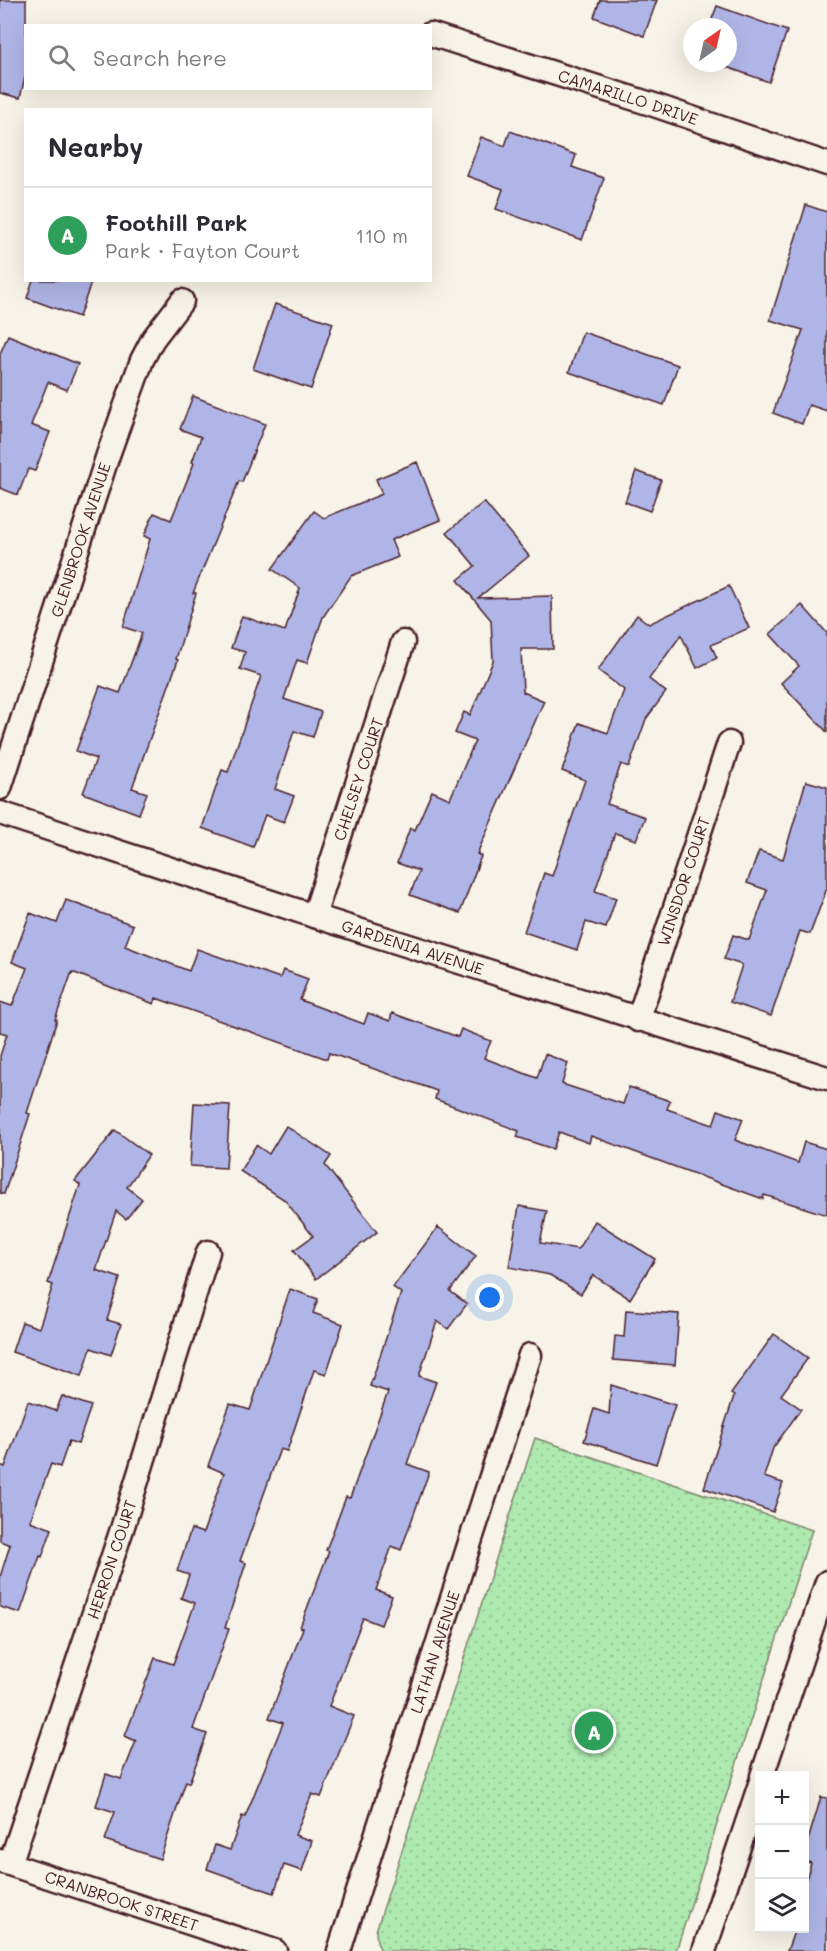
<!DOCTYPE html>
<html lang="en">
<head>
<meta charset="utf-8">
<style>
  body { margin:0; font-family:Mali,sans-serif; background:#f2f2f3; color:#2b2b33 }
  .controls { position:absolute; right:18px; bottom:18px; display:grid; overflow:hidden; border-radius:0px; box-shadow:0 6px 24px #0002 }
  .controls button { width:54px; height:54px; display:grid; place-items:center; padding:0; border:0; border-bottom:2px solid #e1e1e2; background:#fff; color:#2b2b33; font:30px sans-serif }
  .compass { position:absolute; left:683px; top:18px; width:54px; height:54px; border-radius:50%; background:#fff; box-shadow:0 6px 24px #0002; rotate:34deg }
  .you { position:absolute; left:490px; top:1298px; width:21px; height:21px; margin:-15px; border:4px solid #fff; border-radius:50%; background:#1a73e8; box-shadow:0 0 0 9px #1a73e833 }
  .badge { display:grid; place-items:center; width:39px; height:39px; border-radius:50%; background:#0b8043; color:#fff; font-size:20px; font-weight:700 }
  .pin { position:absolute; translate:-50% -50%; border:3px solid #fff; box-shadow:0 2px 6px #0006 }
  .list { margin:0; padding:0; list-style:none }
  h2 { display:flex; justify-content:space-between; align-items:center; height:78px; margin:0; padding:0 24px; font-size:26px }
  h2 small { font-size:20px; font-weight:400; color:#7c7c81 }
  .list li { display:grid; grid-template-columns:39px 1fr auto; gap:18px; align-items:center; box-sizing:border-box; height:96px; padding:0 24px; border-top:2px solid #e1e1e2 }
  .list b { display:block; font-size:22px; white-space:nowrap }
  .list p { margin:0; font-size:20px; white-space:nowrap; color:#7c7c81 }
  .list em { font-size:20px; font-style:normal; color:#7c7c81 }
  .icon { flex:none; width:33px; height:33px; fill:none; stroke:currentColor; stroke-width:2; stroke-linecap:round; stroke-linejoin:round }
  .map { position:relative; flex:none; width:827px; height:1951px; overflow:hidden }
  .search { position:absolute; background:#fff; box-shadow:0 6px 24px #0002; left:24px; top:24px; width:408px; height:66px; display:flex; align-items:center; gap:15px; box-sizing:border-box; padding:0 21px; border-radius:0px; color:#7c7c81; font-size:22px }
  .panel { position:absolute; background:#fff; box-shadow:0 6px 24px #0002; left:24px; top:108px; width:408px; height:174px; border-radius:0px }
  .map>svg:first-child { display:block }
</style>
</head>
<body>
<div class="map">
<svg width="827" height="1951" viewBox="0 0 827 1951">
  <defs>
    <pattern id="park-dots" width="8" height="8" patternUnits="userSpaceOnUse" patternTransform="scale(1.5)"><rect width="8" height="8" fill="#aeeaaf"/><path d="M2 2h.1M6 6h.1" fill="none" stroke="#97c897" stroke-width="1.8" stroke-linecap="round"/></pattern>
  </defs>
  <rect width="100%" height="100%" fill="#f7f3e8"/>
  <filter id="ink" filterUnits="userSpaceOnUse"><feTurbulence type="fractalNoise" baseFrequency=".0167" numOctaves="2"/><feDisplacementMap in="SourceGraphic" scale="12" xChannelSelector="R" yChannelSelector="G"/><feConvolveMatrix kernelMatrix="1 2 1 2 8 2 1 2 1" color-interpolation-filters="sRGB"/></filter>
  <g filter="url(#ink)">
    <!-- park -->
    <polygon fill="url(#park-dots)" stroke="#7c846d" stroke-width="1.5" points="535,1438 812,1530 676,1951 381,1951 377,1942 376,1931"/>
    <!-- building -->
    <g fill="#afb6e7" stroke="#4a1f2b" stroke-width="1.5">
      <polygon points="0,0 26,0 26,73 20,98 0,93"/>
      <polygon points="600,0 657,0 644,36 594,17"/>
      <polygon points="717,6 787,31 769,82 715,63 728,63 728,27 709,27"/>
      <polygon points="510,131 576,155 572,167 604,178 582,240 496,209 503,189 467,176 481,137 505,146"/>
      <polygon points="806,205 827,212 827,411 809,405 802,424 773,413 803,330 770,320"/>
      <polygon points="33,280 92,280 79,317 27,298"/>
      <polygon points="275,304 333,323 311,389 253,369"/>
      <polygon points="583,332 678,365 664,405 569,372"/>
      <polygon points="8,335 78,364 67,390 48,382 31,425 50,432 35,471 28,469 18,495 0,488 0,354"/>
      <polygon points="193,396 265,424 242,482 239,481 193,593 196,593 176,659 178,660 132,788 147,793 139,814 83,793 96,759 76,751 100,686 120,693 142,633 123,627 150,539 144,536 154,513 171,520 194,463 192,462 201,437 180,429"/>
      <polygon points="417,462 440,520 391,540 398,557 351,576 323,617 307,663 297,660 284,699 321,712 313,737 294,731 275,789 294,796 284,822 265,815 253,847 202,828 222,770 228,772 261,676 240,669 245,652 231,648 242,616 285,631 300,588 272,569 314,511 324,518 382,494 376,479"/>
      <polygon points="636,471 661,480 650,511 625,502"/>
      <polygon points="484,502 529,556 478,598 552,596 553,649 521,649 523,692 544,701 477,854 481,856 460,913 410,895 419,871 397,863 410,828 415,830 432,791 450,799 475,741 455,733 464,712 470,715 493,661 491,620 458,580 475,566 447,532"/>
      <polygon points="729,586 749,628 711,645 717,658 697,668 681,635 649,679 666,692 646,719 629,767 621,764 607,804 645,817 636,840 615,833 595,891 616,898 606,928 586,922 577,950 524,932 544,873 552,876 585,780 562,771 579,723 608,733 624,690 598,670 637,615 649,624"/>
      <polygon points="802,605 827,633 827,732 781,683 799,666 770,634"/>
      <polygon points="806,781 827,787 827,888 810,934 800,931 771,1016 730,1002 742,965 724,959 733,935 749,940 767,890 747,883 759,851 783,859"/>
      <polygon points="66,900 133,925 125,946 189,971 197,949 280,978 283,970 308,979 300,1000 364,1024 368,1013 390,1021 392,1013 458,1037 461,1029 491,1041 484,1058 537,1078 545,1054 568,1063 562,1084 623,1104 629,1087 670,1101 667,1109 713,1125 718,1110 743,1119 735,1140 798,1163 804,1142 827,1149 827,1215 764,1195 763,1199 591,1136 589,1143 559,1132 553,1149 517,1137 519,1131 435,1099 437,1091 329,1053 327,1059 156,998 154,1004 72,972 55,1020 57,1020 27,1113 30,1114 4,1194 0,1193 0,1056 7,1034 0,1032 0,1002 12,1006 27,968 12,962 30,913 57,923"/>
      <polygon points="194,1103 230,1105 226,1168 190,1166"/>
      <polygon points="286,1126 331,1156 325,1165 377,1232 316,1279 294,1250 313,1236 285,1200 240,1171 256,1145 269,1154"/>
      <polygon points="115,1130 149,1155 127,1187 142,1199 126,1219 116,1211 96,1270 120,1278 107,1320 121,1324 111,1355 91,1348 82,1376 12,1352 22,1322 39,1328 53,1285 48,1283 80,1185 75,1181"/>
      <polygon points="519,1206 547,1211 540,1243 578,1249 595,1221 655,1259 630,1299 593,1275 581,1294 550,1275 509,1267"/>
      <polygon points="438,1227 476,1256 450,1291 467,1304 448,1329 437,1321 419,1376 436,1382 407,1464 429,1472 401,1550 392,1546 376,1590 392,1596 381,1625 363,1618 329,1706 354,1716 321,1797 312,1794 295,1835 312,1841 302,1871 284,1865 274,1893 207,1869 215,1845 230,1850 242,1816 245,1817 283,1723 269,1718 303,1628 300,1627 329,1551 326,1550 346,1497 350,1498 388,1392 370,1386 401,1293 393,1287"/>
      <polygon points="290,1289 318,1299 313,1313 343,1324 326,1374 314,1370 287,1451 280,1449 240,1561 246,1563 225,1628 229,1629 193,1729 207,1734 189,1783 186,1781 160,1859 105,1840 115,1812 96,1806 106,1774 121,1779 136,1741 125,1736 155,1658 173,1664 195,1603 181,1598 189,1575 177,1571 191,1529 203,1533 224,1473 208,1466 230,1404 250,1410"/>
      <polygon points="626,1310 679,1314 675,1365 613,1360 615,1336 624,1337"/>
      <polygon points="774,1334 808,1358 781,1395 801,1409 773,1448 764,1477 783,1483 773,1512 704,1488 734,1396 731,1394"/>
      <polygon points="611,1385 675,1405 656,1464 584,1441 594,1409 609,1414"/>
      <polygon points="62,1396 91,1406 78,1444 69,1441 60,1467 51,1464 30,1521 52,1529 42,1557 40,1556 20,1613 0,1607 0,1577 10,1545 0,1541 0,1465 5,1467 28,1401 56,1411"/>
      <polygon points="821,1797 827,1798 827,1951 787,1951 795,1929 804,1929 804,1886 811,1863 804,1861 804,1854"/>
    </g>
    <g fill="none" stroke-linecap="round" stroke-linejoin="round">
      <defs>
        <g id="minor">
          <path id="s1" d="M430,34L651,104L827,164"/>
          <path id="s2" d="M0,788L108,455L142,360L153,339L182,301"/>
          <path id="s3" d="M0,813L314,916L827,1078"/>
          <path id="s4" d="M314,916L403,642"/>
          <path id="s5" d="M638,1020L729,743"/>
          <polyline points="762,1776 827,1582"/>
          <path id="s6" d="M0,1861L275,1951"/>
          <path id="s7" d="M10,1864L122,1529L208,1252"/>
          <path id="s8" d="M339,1951L530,1355"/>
          <polyline points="704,1951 760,1784"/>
        </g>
      </defs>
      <!-- minor casing -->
      <use href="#minor" stroke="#4a1f2b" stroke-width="27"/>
      <!-- minor -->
      <use href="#minor" stroke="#f7f3e8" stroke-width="22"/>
    </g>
  </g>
  <g text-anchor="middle" stroke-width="6" stroke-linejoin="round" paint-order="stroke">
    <!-- street labels -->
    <g font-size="16" fill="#4a1f2b" stroke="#f7f3e8">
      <text dy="6" stroke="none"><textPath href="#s1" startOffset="208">CAMARILLO DRIVE</textPath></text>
      <text dy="6" stroke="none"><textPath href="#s2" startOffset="261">GLENBROOK AVENUE</textPath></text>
      <text dy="6" stroke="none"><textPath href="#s4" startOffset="144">CHELSEY COURT</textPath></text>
      <text dy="6" stroke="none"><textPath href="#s5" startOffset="146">WINSDOR COURT</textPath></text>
      <text dy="6" stroke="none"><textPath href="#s3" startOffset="434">GARDENIA AVENUE</textPath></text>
      <text dy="6" stroke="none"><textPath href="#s7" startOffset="321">HERRON COURT</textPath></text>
      <text dy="6" stroke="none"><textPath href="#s8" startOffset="314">LATHAN AVENUE</textPath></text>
      <text dy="6" stroke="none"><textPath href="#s6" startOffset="128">CRANBROOK STREET</textPath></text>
    </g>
  </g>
</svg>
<div class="controls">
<button>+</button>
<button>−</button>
<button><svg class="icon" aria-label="layers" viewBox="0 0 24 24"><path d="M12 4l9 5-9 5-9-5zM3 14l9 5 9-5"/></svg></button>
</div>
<svg class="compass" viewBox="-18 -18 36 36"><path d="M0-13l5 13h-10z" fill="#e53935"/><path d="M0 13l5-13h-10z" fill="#7c7c81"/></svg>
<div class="you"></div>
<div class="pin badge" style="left:594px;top:1731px;background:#2e9e5b">A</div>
<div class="search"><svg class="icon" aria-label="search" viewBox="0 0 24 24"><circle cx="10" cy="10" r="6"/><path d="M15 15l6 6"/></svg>Search here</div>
<section class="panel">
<h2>Nearby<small></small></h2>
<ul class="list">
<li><span class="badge" style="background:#2e9e5b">A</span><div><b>Foothill Park</b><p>Park · Fayton Court</p></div><em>110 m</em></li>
</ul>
</section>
</div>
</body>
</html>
